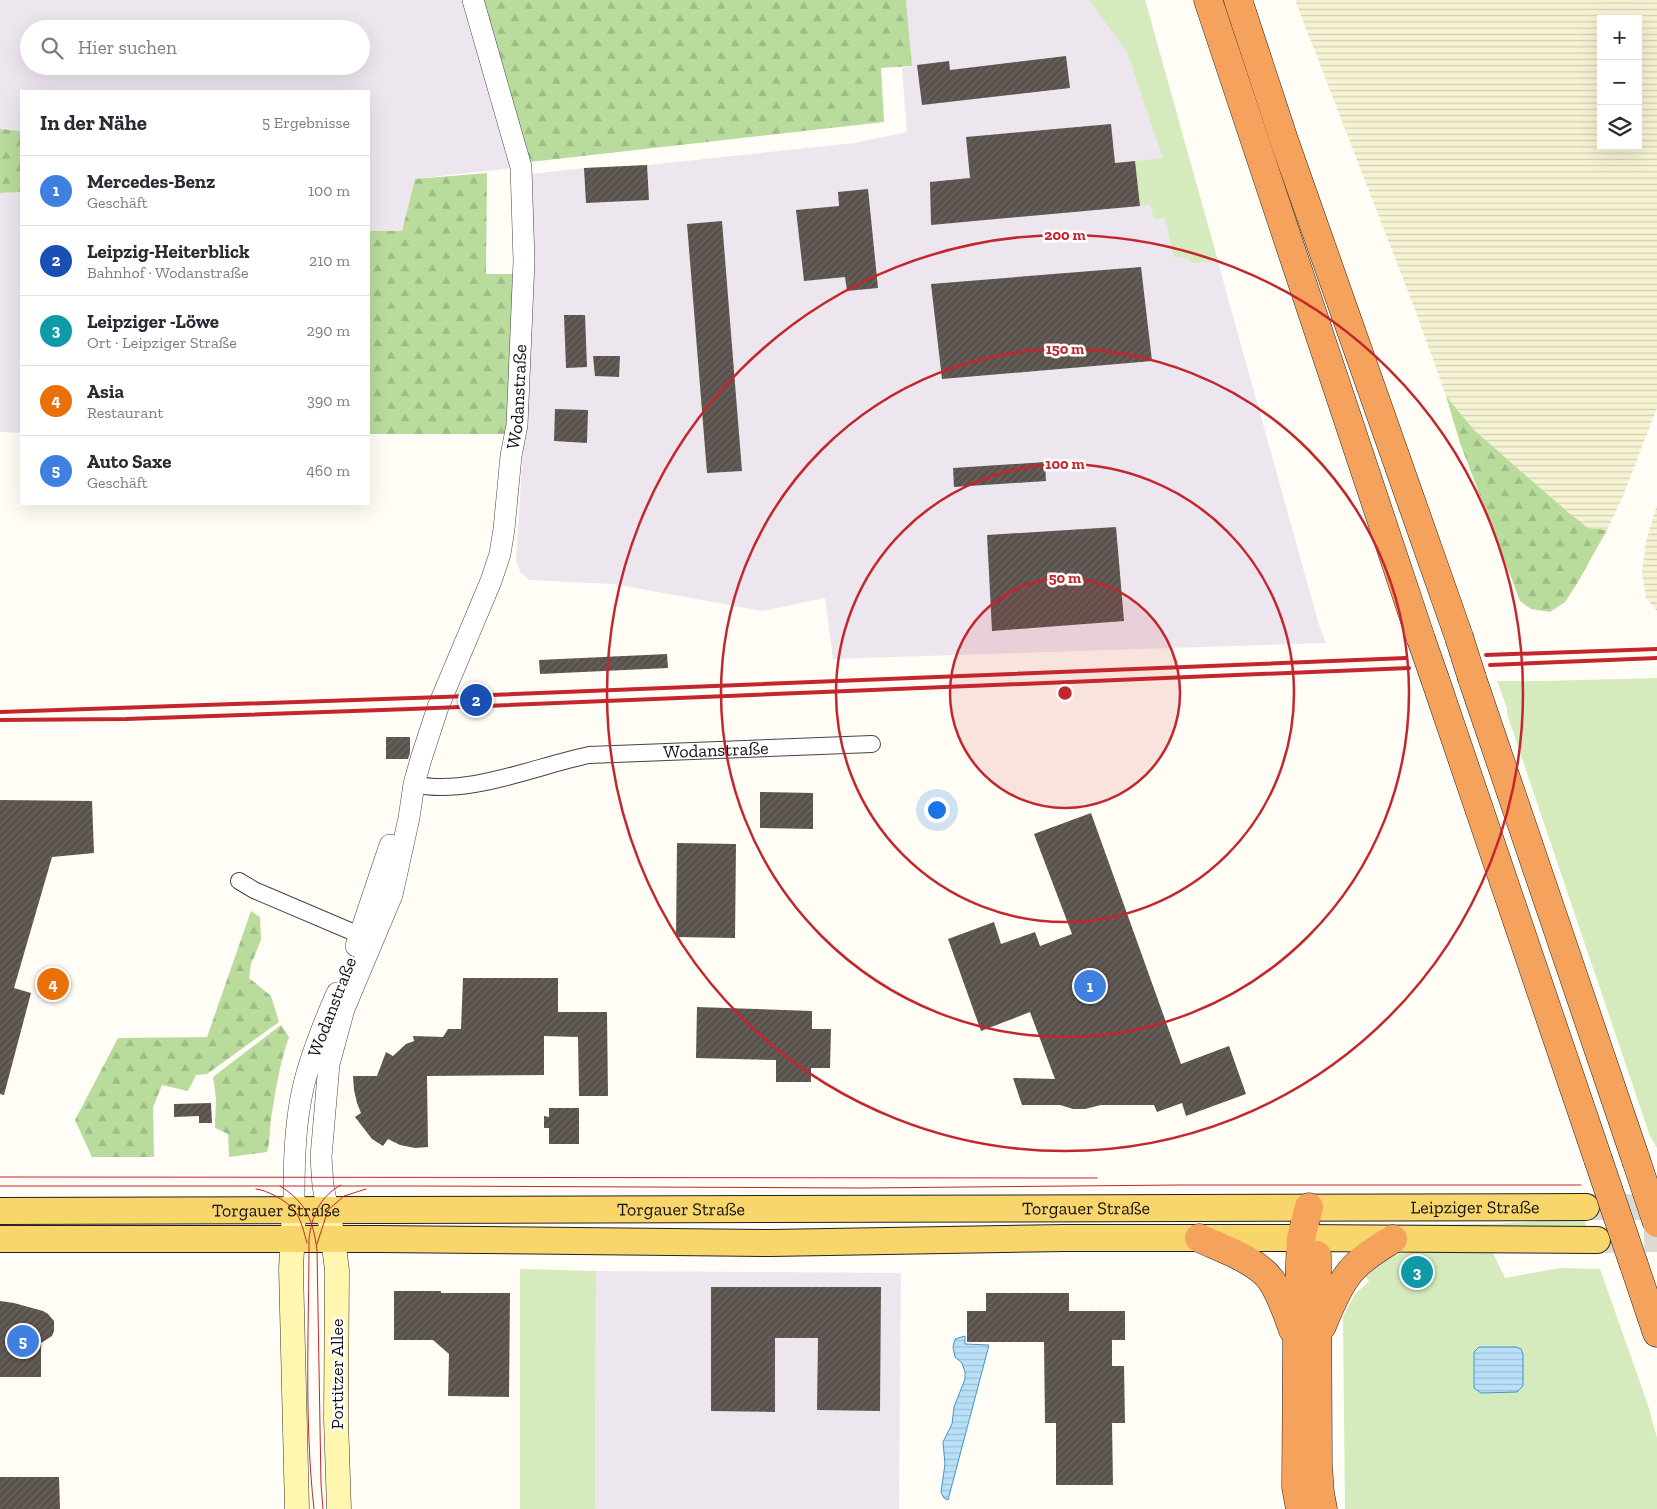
<!DOCTYPE html>
<html lang="de">
<head>
<meta charset="utf-8">
<style>
  body { margin:0; font-family:"Zilla Slab",serif; background:#f7f7f7; color:#2b2b33 }
  .controls { position:absolute; right:15px; top:15px; display:grid; overflow:hidden; border-radius:0px; box-shadow:0 5px 20px #0002 }
  .controls button { width:45px; height:45px; display:grid; place-items:center; padding:0; border:0; border-bottom:1px solid #e1e1e2; background:#fff; color:#2b2b33; font:25px sans-serif }
  .you { position:absolute; left:936px; top:809px; width:18px; height:18px; margin:-12px; border:4px solid #fff; border-radius:50%; background:#1a73e8; box-shadow:0 0 0 8px #1a73e833 }
  .badge { display:grid; place-items:center; width:32px; height:32px; border-radius:50%; background:#0b8043; color:#fff; font-size:16px; font-weight:700 }
  .pin { position:absolute; translate:-50% -50%; border:2px solid #fff; box-shadow:0 1px 5px #0006 }
  .list { margin:0; padding:0; list-style:none }
  h2 { display:flex; justify-content:space-between; align-items:center; height:65px; margin:0; padding:0 20px; font-size:21px }
  h2 small { font-size:16px; font-weight:400; color:#7c7c81 }
  .list li { display:grid; grid-template-columns:32px 1fr auto; gap:15px; align-items:center; box-sizing:border-box; height:70px; padding:0 20px; border-top:1px solid #e1e1e2 }
  .list b { display:block; font-size:19px; white-space:nowrap }
  .list p { margin:0; font-size:16px; white-space:nowrap; color:#7c7c81 }
  .list em { font-size:16px; font-style:normal; color:#7c7c81 }
  .icon { flex:none; width:28px; height:28px; fill:none; stroke:currentColor; stroke-width:2; stroke-linecap:round; stroke-linejoin:round }
  .map { position:relative; flex:none; width:1657px; height:1509px; overflow:hidden }
  .search { position:absolute; background:#fff; box-shadow:0 5px 20px #0002; left:20px; top:20px; width:350px; height:55px; display:flex; align-items:center; gap:12px; box-sizing:border-box; padding:0 18px; border-radius:28px; color:#7c7c81; font-size:19px }
  .panel { position:absolute; background:#fff; box-shadow:0 5px 20px #0002; left:20px; top:90px; width:350px; height:415px; border-radius:0px }
  .map>svg:first-child { display:block }
</style>
</head>
<body>
<div class="map">
<svg width="1657" height="1509" viewBox="0 0 1657 1509">
  <defs>
    <pattern id="farmland-rules" width="6" height="5" patternUnits="userSpaceOnUse" patternTransform="scale(1.25)"><rect width="6" height="5" fill="#f6f3d4"/><path d="M0 2.5h6" fill="none" stroke="#d2cfb5"/></pattern>
    <pattern id="forest-firs" width="22" height="20" patternUnits="userSpaceOnUse" patternTransform="scale(1.25)"><rect width="22" height="20" fill="#b9dc9c"/><path d="M5 1l3.5 6h-7zM16 11l3.5 6h-7z" fill="#9ebc85"/></pattern>
    <pattern id="water-rules" width="6" height="5" patternUnits="userSpaceOnUse" patternTransform="scale(1.25)"><rect width="6" height="5" fill="#b9e0f7"/><path d="M0 2.5h6" fill="none" stroke="#9ebfd3"/></pattern>
    <pattern id="building-hatch" width="6" height="6" patternUnits="userSpaceOnUse" patternTransform="scale(1.25)"><rect width="6" height="6" fill="#5a524d"/><path d="M-1 1l2-2M0 6l6-6M5 7l2-2" fill="none" stroke="#6d6662"/></pattern>
  </defs>
  <rect width="100%" height="100%" fill="#fffdf5"/>
  <!-- industrial -->
  <g fill="#eee6ef" fill-rule="evenodd">
    <path d="M0,0H473L521,167L415,179L402,231H369V91H21V131L0,129ZM29,29H361V66H29Z"/>
    <polygon points="906,0 1145,0 1319,625 1326,643 833,659 825,598 762,611 613,584 529,580 521,573 516,561 526,401 531,174 584,168 647,165 855,143 907,132 902,68 912,66"/>
    <polygon points="21,192 21,433 0,432 0,193"/>
    <polygon points="596,1271 901,1273 899,1509 595,1509"/>
  </g>
  <!-- farmland -->
  <g fill="url(#farmland-rules)" fill-rule="evenodd">
    <path d="M1295,0H1657V408L1623,496L1607,530L1588,528L1569,513L1475,431L1446,396L1414,307ZM1601,19H1638V146H1601Z"/>
    <polygon points="1657,505 1657,611 1646,598 1642,572 1646,541"/>
  </g>
  <!-- grass -->
  <g fill="#d5ebbd">
    <polygon points="1089,0 1145,0 1218,261 1192,263 1187,258 1174,257 1165,218 1154,219 1150,204 1140,206 1135,161 1163,158 1127,52"/>
    <polygon points="1657,678 1657,1148 1650,1136 1507,714 1507,708 1497,681 1545,681"/>
    <polygon points="1585,1218 1586,1228 1340,1225 1494,1224"/>
    <polygon points="1423,1250 1490,1250 1493,1253 1505,1278 1560,1268 1600,1269 1648,1405 1657,1438 1657,1509 1345,1509 1343,1316 1355,1294 1369,1281 1362,1272 1394,1255"/>
    <polygon points="520,1269 596,1271 595,1509 520,1509"/>
  </g>
  <!-- forest -->
  <g fill="url(#forest-firs)">
    <polygon points="475,0 906,0 912,66 881,68 884,122 530,162"/>
    <polygon points="0,129 21,131 21,192 0,193"/>
    <polygon points="487,173 486,274 513,274 507,434 369,434 369,231 402,231 415,179"/>
    <polygon points="1446,396 1475,431 1569,513 1588,528 1607,530 1575,587 1565,602 1550,612 1531,609 1520,601 1460,443"/>
    <polygon points="251,911 260,917 261,940 251,964 249,978 271,996 279,1022 207,1074 196,1075 188,1091 162,1085 153,1107 154,1157 92,1157 75,1120 118,1038 207,1037"/>
    <path d="M281,1025L289,1037C280,1062 276,1088 272,1113C269,1127 271,1139 267,1152L229,1157L228,1134L215,1128L216,1098L213,1077Z"/>
  </g>
  <!-- water -->
  <g fill="url(#water-rules)" stroke="#3f96cf">
    <polygon points="965,1336 965,1344 989,1345 948,1500 944,1498 941,1492 945,1464 943,1442 952,1424 954,1407 965,1379 965,1372 962,1363 955,1357 953,1347 955,1339"/>
    <polygon points="1479,1347 1516,1347 1521,1349 1523,1354 1523,1386 1517,1392 1481,1393 1474,1388 1474,1352"/>
  </g>
  <!-- building -->
  <g fill="url(#building-hatch)">
    <polygon points="1066,56 1070,88 922,105 917,65 949,61 950,70"/>
    <polygon points="1111,124 1115,163 1135,161 1140,206 931,225 930,182 970,178 966,137"/>
    <polygon points="647,165 649,200 586,203 584,168"/>
    <polygon points="868,189 878,288 847,291 845,277 804,281 796,210 839,206 838,192"/>
    <polygon points="722,221 742,471 707,473 687,224"/>
    <polygon points="1141,267 1152,361 942,379 931,284"/>
    <polygon points="564,315 585,315 587,367 566,368"/>
    <polygon points="593,356 620,356 619,377 595,376"/>
    <polygon points="555,409 588,410 587,443 554,441"/>
    <polygon points="1045,462 1046,481 954,487 953,468"/>
    <polygon points="1116,527 1124,621 992,631 987,535"/>
    <polygon points="667,654 668,668 540,674 539,660"/>
    <polygon points="386,737 410,737 410,753 408,759 386,759"/>
    <polygon points="760,792 813,793 813,829 760,828"/>
    <polygon points="0,800 92,801 94,853 52,857 14,988 31,993 4,1095 0,1094"/>
    <polygon points="1091,813 1181,1064 1229,1046 1246,1094 1186,1116 1182,1103 1157,1112 1154,1105 1101,1105 1085,1109 1073,1109 1060,1105 1022,1105 1013,1078 1055,1079 1030,1012 981,1031 948,939 994,922 1001,944 1035,932 1040,946 1072,934 1034,834"/>
    <polygon points="677,843 736,844 735,938 676,937"/>
    <polygon points="463,978 558,978 558,1012 607,1012 608,1096 579,1096 578,1037 544,1036 544,1075 427,1076 428,1147 415,1148 400,1145 388,1139 383,1146 372,1139 355,1117 361,1113 357,1103 354,1090 353,1076 377,1076 386,1052 393,1056 406,1044 414,1041 413,1036 443,1037 448,1029 461,1029"/>
    <polygon points="697,1007 812,1011 812,1029 831,1029 830,1068 811,1068 811,1082 776,1082 776,1060 696,1058"/>
    <polygon points="211,1103 212,1123 199,1123 199,1116 174,1117 174,1104"/>
    <polygon points="549,1108 579,1108 579,1144 549,1144 549,1128 544,1128 544,1116 549,1117"/>
    <polygon points="711,1287 881,1287 880,1411 817,1410 818,1338 775,1338 775,1412 711,1411"/>
    <polygon points="394,1291 441,1291 441,1293 510,1293 509,1397 448,1396 449,1354 433,1340 394,1340"/>
    <polygon points="986,1293 1069,1293 1069,1311 1125,1311 1125,1340 1112,1340 1112,1366 1124,1366 1125,1423 1112,1423 1113,1485 1056,1485 1056,1423 1045,1423 1044,1342 967,1342 967,1311 986,1311"/>
    <polygon points="0,1301 14,1303 43,1311 48,1314 54,1321 54,1331 52,1336 41,1343 41,1377 0,1377"/>
    <polygon points="0,1477 59,1477 60,1509 0,1509"/>
  </g>
  <g fill="none" stroke-linecap="round" stroke-linejoin="round">
    <!-- primary-tunnel -->
    <g stroke="#dbdad3" stroke-width="26" stroke-dasharray="26 13" stroke-linecap="butt">
      <polyline points="1586,1207 1657,1207"/>
      <polyline points="1605,1240 1657,1239"/>
    </g>
    <defs>
      <g id="minor">
        <path id="s1" d="M414,784C466,797 536,766 589,755L872,744"/>
        <polyline points="239,881 254,890 369,939"/>
      </g>
      <g id="tertiary">
        <polyline points="356,946 390,845"/>
        <path d="M294,1210C294,1173 294,1135 301,1098C307,1064 323,1025 337,993"/>
        <path id="s2" d="M328,1210L323,1186L321,1157L329,1064L344,1009L392,895L409,818L414,784L421,759L438,707L491,581L500,554L504,529L511,456L517,425L524,261L521,167L473,0"/>
      </g>
      <g id="secondary">
        <polyline points="294,1210 291,1269 297,1509"/>
        <polyline points="328,1210 333,1239 337,1270 336,1419 339,1509"/>
      </g>
      <g id="primary">
        <path id="s3" d="M0,1211L1586,1207"/>
        <polyline points="0,1239 379,1239 770,1243 1065,1238 1301,1238 1597,1240"/>
      </g>
      <g id="motorway">
        <polyline points="1208,0 1421,639"/>
        <polyline points="1238,0 1284,140 1459,637"/>
        <polyline points="1472,678 1636,1160"/>
        <polyline points="1435,679 1598,1159"/>
        <path d="M1199,1238C1220,1248 1257,1260 1271,1280C1281,1295 1287,1313 1293,1330"/>
        <polyline points="1317,1255 1318,1465 1320,1493 1323,1509"/>
        <polyline points="1634,1265 1657,1333"/>
        <path d="M1322,1326C1329,1309 1336,1291 1347,1276C1357,1261 1378,1248 1393,1239"/>
        <polyline points="1300,1509 1296,1487 1297,1338 1301,1238 1309,1207"/>
      </g>
    </defs>
    <!-- minor casing -->
    <use href="#minor" stroke="#444" stroke-width="18"/>
    <!-- tertiary casing -->
    <use href="#tertiary" stroke="#444" stroke-width="22"/>
    <!-- secondary casing -->
    <use href="#secondary" stroke="#333" stroke-width="25"/>
    <!-- primary casing -->
    <use href="#primary" stroke="#222" stroke-width="28"/>
    <!-- motorway casing -->
    <use href="#motorway" stroke="#222" stroke-width="29"/>
    <!-- minor -->
    <use href="#minor" stroke="#fff" stroke-width="16"/>
    <!-- tertiary -->
    <use href="#tertiary" stroke="#fff" stroke-width="21"/>
    <!-- secondary -->
    <use href="#secondary" stroke="#fff6b0" stroke-width="24"/>
    <!-- primary -->
    <use href="#primary" stroke="#f9d66b" stroke-width="26"/>
    <!-- motorway -->
    <use href="#motorway" stroke="#f5a25d" stroke-width="28"/>
    <!-- tram -->
    <g stroke="#c4262e" stroke-width="1">
      <polyline points="0,1177 1097,1178"/>
      <polyline points="0,1186 424,1186 861,1188 1178,1185 1581,1185"/>
      <path d="M280,1186C306,1202 313,1220 317,1250L321,1484L323,1509"/>
      <path d="M256,1189C267,1190 287,1201 294,1210C301,1218 304,1233 307,1243"/>
      <polyline points="317,1244 328,1210 344,1196 366,1189"/>
      <path d="M314,1509C304,1420 309,1328 309,1239C312,1216 319,1197 341,1185"/>
    </g>
    <!-- rail -->
    <g stroke="#c4262e" stroke-width="4">
      <polyline points="1486,655 1657,649"/>
      <polyline points="1490,665 1657,658"/>
      <polyline points="0,712 442,697 1406,658"/>
      <polyline points="0,720 126,719 410,709 1409,668"/>
    </g>
    <defs>
      <g id="motorway-bridge">
        <polyline points="1459,637 1472,678"/>
        <polyline points="1421,639 1435,679"/>
        <polyline points="1598,1159 1634,1265"/>
        <polyline points="1636,1160 1657,1223"/>
      </g>
    </defs>
    <!-- motorway-bridge casing -->
    <use href="#motorway-bridge" stroke="#222" stroke-width="29" stroke-linecap="butt"/>
    <!-- motorway-bridge -->
    <use href="#motorway-bridge" stroke="#f5a25d" stroke-width="28"/>
  </g>
  <!-- distance rings -->
  <circle cx="1065" cy="693" r="115" fill="#c4262e" fill-opacity=".12"/>
  <g fill="none" stroke="#c4262e" stroke-width="2.5">
    <circle cx="1065" cy="693" r="115"/>
    <circle cx="1065" cy="693" r="229"/>
    <circle cx="1065" cy="693" r="344"/>
    <circle cx="1065" cy="693" r="458"/>
  </g>
  <g text-anchor="middle" stroke-width="5" stroke-linejoin="round" paint-order="stroke">
    <!-- street labels -->
    <g font-size="18" fill="#111" stroke="#fff">
      <text dy="6" stroke="none"><textPath href="#s2" startOffset="845">Wodanstraße</textPath></text>
      <text dy="6" stroke="none"><textPath href="#s1" startOffset="306">Wodanstraße</textPath></text>
      <text transform="translate(332 1007) rotate(-69)" y="6">Wodanstraße</text>
      <text dy="6" stroke="none"><textPath href="#s3" startOffset="1475">Leipziger Straße</textPath></text>
      <text dy="6" stroke="none"><textPath href="#s3" startOffset="1086">Torgauer Straße</textPath></text>
      <text dy="6" stroke="none"><textPath href="#s3" startOffset="681">Torgauer Straße</textPath></text>
      <text dy="6" stroke="none"><textPath href="#s3" startOffset="276">Torgauer Straße</textPath></text>
      <text transform="translate(337 1374) rotate(-90)" y="6">Portitzer Allee</text>
    </g>
  </g>
  <circle cx="1065" cy="693" r="8" fill="#c4262e" stroke="#fff" stroke-width="2.5"/>
  <g font-size="15" text-anchor="middle" font-weight="bold" fill="#c4262e" stroke="#fff" stroke-width="5" stroke-linejoin="round" paint-order="stroke">
    <text x="1065" y="240">200 m</text>
    <text x="1065" y="354">150 m</text>
    <text x="1065" y="469">100 m</text>
    <text x="1065" y="583">50 m</text>
  </g>
</svg>
<div class="controls">
<button>+</button>
<button>−</button>
<button><svg class="icon" aria-label="layers" viewBox="0 0 24 24"><path d="M12 4l9 5-9 5-9-5zM3 14l9 5 9-5"/></svg></button>
</div>
<div class="you"></div>
<div class="pin badge" style="left:1090px;top:986px;background:#3f7fe0">1</div>
<div class="pin badge" style="left:476px;top:700px;background:#1a4fb4">2</div>
<div class="pin badge" style="left:1417px;top:1272px;background:#0f9aa8">3</div>
<div class="pin badge" style="left:53px;top:984px;background:#e8710a">4</div>
<div class="pin badge" style="left:23px;top:1341px;background:#3f7fe0">5</div>
<div class="search"><svg class="icon" aria-label="search" viewBox="0 0 24 24"><circle cx="10" cy="10" r="6"/><path d="M15 15l6 6"/></svg>Hier suchen</div>
<section class="panel">
<h2>In der Nähe<small>5 Ergebnisse</small></h2>
<ul class="list">
<li><span class="badge" style="background:#3f7fe0">1</span><div><b>Mercedes-Benz</b><p>Geschäft</p></div><em>100 m</em></li>
<li><span class="badge" style="background:#1a4fb4">2</span><div><b>Leipzig-Heiterblick</b><p>Bahnhof · Wodanstraße</p></div><em>210 m</em></li>
<li><span class="badge" style="background:#0f9aa8">3</span><div><b>Leipziger -Löwe</b><p>Ort · Leipziger Straße</p></div><em>290 m</em></li>
<li><span class="badge" style="background:#e8710a">4</span><div><b>Asia</b><p>Restaurant</p></div><em>390 m</em></li>
<li><span class="badge" style="background:#3f7fe0">5</span><div><b>Auto Saxe</b><p>Geschäft</p></div><em>460 m</em></li>
</ul>
</section>
</div>
</body>
</html>
